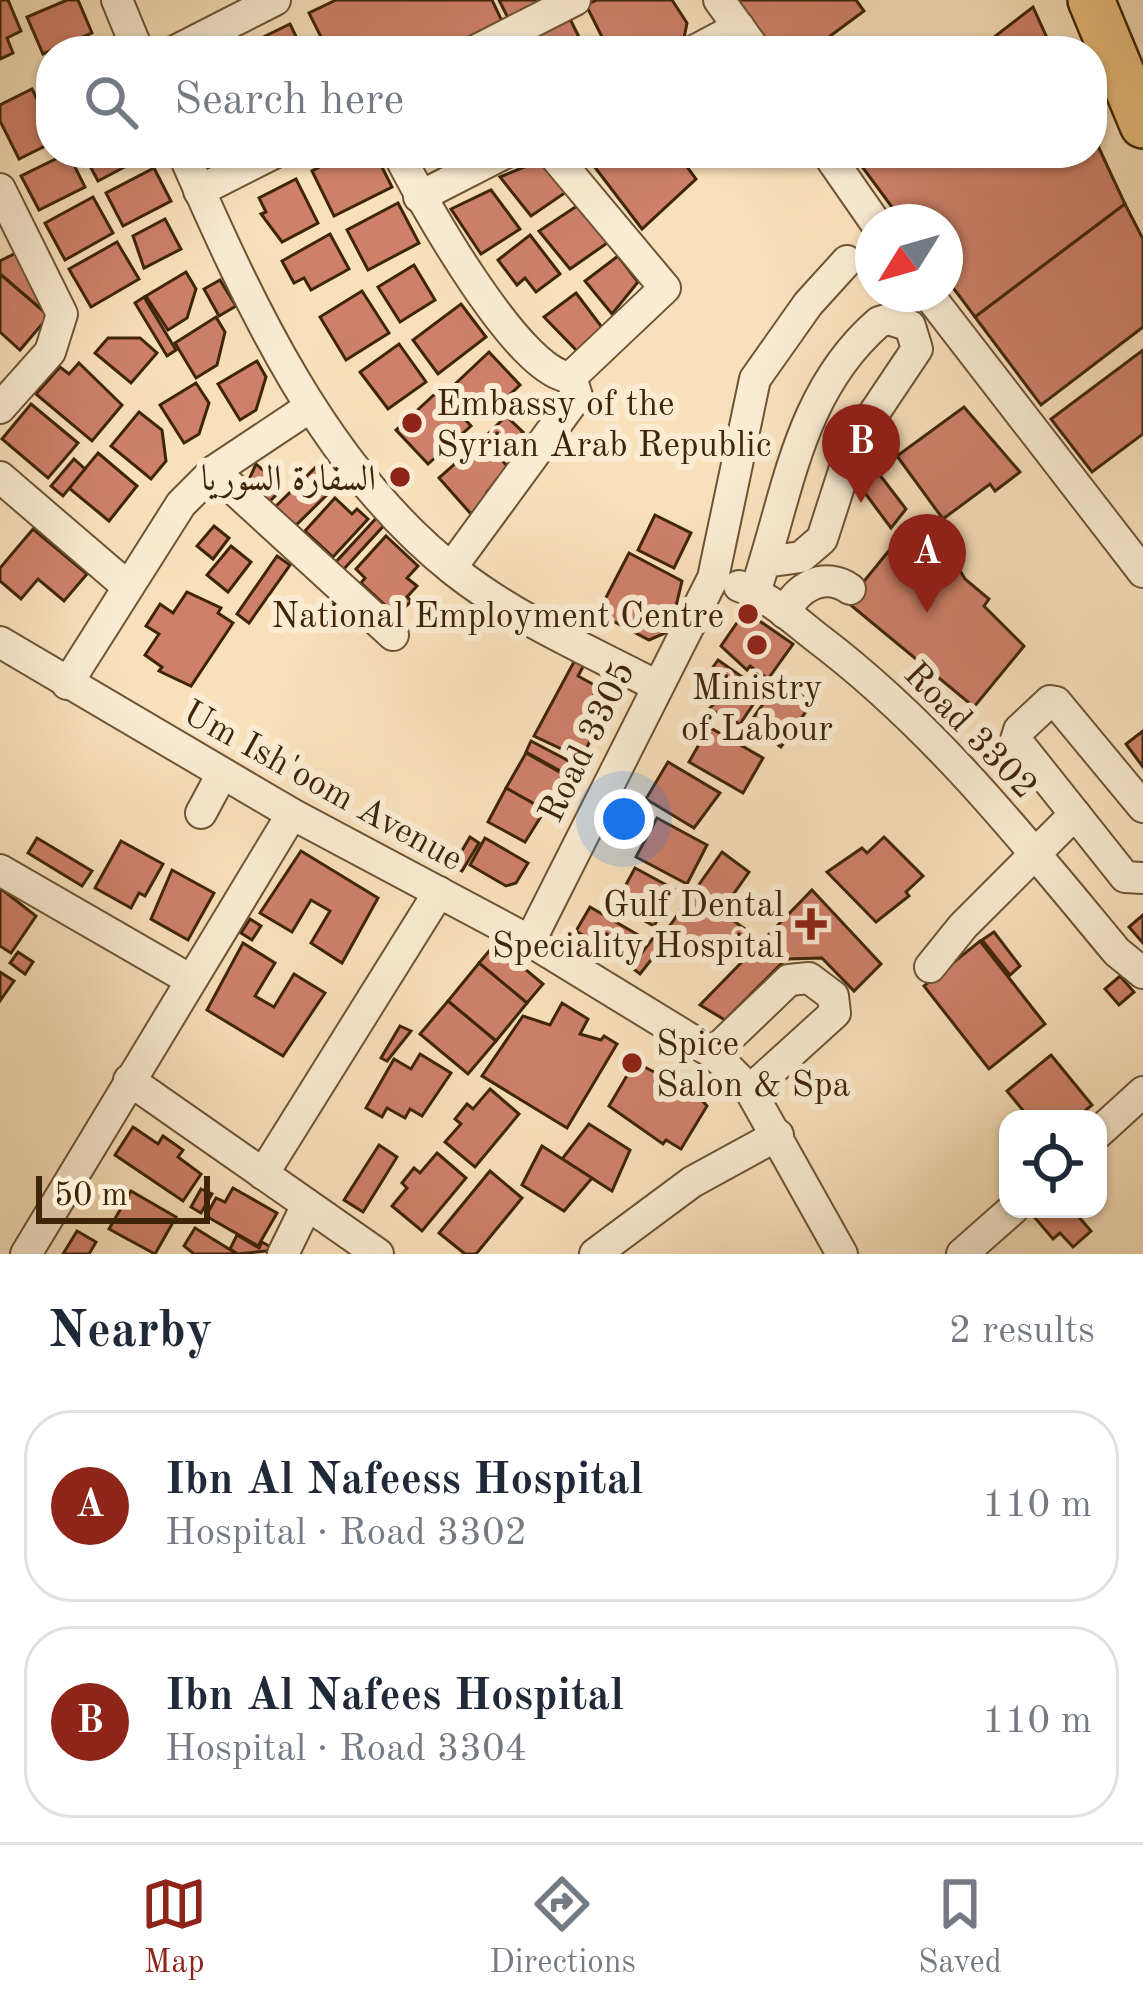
<!DOCTYPE html>
<html lang="en">
<head>
<meta charset="utf-8">
<style>
  body { margin:0; font-family:"Old Standard TT",Amiri,serif; background:#f6f6f7; color:#1f2937 }
  .controls { position:absolute; right:36px; bottom:36px; display:grid; overflow:hidden; border-radius:24px; box-shadow:0 3px 9px #0004 }
  .controls button { width:108px; height:108px; display:grid; place-items:center; padding:0; border:0; border-bottom:3px solid #e0e1e3; background:#fff; color:#1f2937; font:60px sans-serif }
  .compass { position:absolute; left:855px; top:204px; width:108px; height:108px; border-radius:50%; background:#fff; box-shadow:0 3px 9px #0004; rotate:233deg }
  .scale { position:absolute; left:36px; bottom:30px; width:174px; box-sizing:border-box; padding-left:12px; border:6px solid #3f2508; border-top:0; font-size:33px; line-height:42px; white-space:nowrap; color:#3f2508; -webkit-text-stroke:9px #faebd2; paint-order:stroke }
  .you { position:absolute; left:624px; top:819px; width:42px; height:42px; margin:-30px; border:9px solid #fff; border-radius:50%; background:#1a73e8; box-shadow:0 0 0 18px #1a73e833 }
  .badge { display:grid; place-items:center; width:78px; height:78px; border-radius:50%; background:#8f2418; color:#fff; font-size:39px; font-weight:700 }
  .pin { position:absolute; translate:-50% -99px; filter:drop-shadow(0 3px 6px #0008) }
  .pin::after { content:''; position:absolute; top:63px; width:42px; height:36px; background:inherit; clip-path:polygon(0 0,100% 0,50% 100%) }
  .list { margin:0; padding:0; list-style:none }
  h2 { display:flex; justify-content:space-between; align-items:center; height:156px; margin:0; padding:0 48px; font-size:51px }
  h2 small { font-size:39px; font-weight:400; color:#747a83 }
  .list li { display:grid; grid-template-columns:78px 1fr auto; gap:36px; align-items:center; box-sizing:border-box; height:192px; margin:0 24px 24px; padding:0 24px; border:3px solid #e0e1e3; border-radius:48px }
  .list b { display:block; font-size:45px; white-space:nowrap }
  .list p { margin:0; font-size:39px; white-space:nowrap; color:#747a83 }
  .list em { font-size:39px; font-style:normal; color:#747a83 }
  .icon { flex:none; width:66px; height:66px; fill:none; stroke:currentColor; stroke-width:2; stroke-linecap:round; stroke-linejoin:round }
  .map { position:relative; flex:none; width:1143px; height:1254px; overflow:hidden }
  .search { position:absolute; background:#fff; box-shadow:0 3px 9px #0004; left:36px; right:36px; top:36px; height:132px; display:flex; align-items:center; gap:30px; box-sizing:border-box; padding:0 42px; border-radius:48px; color:#747a83; font-size:45px }
  .sheet { height:588px; background:#fff }
  nav { display:flex; justify-content:space-around; align-items:center; box-sizing:border-box; height:168px; border-top:3px solid #e0e1e3; background:#fff; font-size:33px; color:#747a83 }
  nav a { display:grid; justify-items:center; gap:6px }
  nav .on { color:#8f2418 }
  .map>svg:first-child { display:block }
</style>
</head>
<body>
<div class="map">
<svg width="1143" height="1254" viewBox="0 0 1143 1254">
  <rect width="100%" height="100%" fill="#f8e0ba"/>
  <filter id="stains"><feTurbulence type="fractalNoise" baseFrequency=".00167" numOctaves="4"/><feColorMatrix values="0 0 0 0 .2 0 0 0 0 .09 0 0 0 0 .02 0 0 0 .5 -.17"/></filter>
  <radialGradient id="worn" r=".72"><stop offset=".6" stop-color="#630" stop-opacity="0"/><stop offset="1" stop-color="#630" stop-opacity=".3"/></radialGradient>
  <!-- building -->
  <g fill="#ce8069" stroke="#3f2508" stroke-width="3">
    <polygon points="0,0 8,0 21,31 7,38 13,53 0,59"/>
    <polygon points="67,0 78,0 92,33 43,54 27,17"/>
    <polygon points="336,0 492,0 502,21 440,51 328,51 309,13"/>
    <polygon points="499,0 545,0 508,18"/>
    <polygon points="597,0 672,0 687,23 682,48 609,51 586,5"/>
    <polygon points="736,0 856,0 864,11 810,51 775,51"/>
    <polygon points="1033,7 1053,51 976,51"/>
    <polygon points="568,15 586,51 496,51"/>
    <polygon points="290,24 303,51 235,51"/>
    <polygon points="32,89 51,127 51,143 19,159 0,121 0,105"/>
    <polygon points="1092,133 1125,204 975,317 945,277 945,222 903,222 852,153 1092,153"/>
    <polygon points="68,153 85,187 39,210 21,176"/>
    <polygon points="83,153 151,153 98,181"/>
    <polygon points="347,153 375,153 392,187 334,216 312,171"/>
    <polygon points="423,153 475,153 444,168 428,163"/>
    <polygon points="584,153 677,153 696,179 642,229"/>
    <polygon points="549,157 572,188 531,216 500,177"/>
    <polygon points="154,168 171,201 123,226 106,193"/>
    <polygon points="296,179 318,223 282,242 261,214 266,212 259,198"/>
    <polygon points="491,190 520,229 481,254 451,209"/>
    <polygon points="93,197 113,233 65,260 45,223"/>
    <polygon points="583,202 613,239 570,269 539,231"/>
    <polygon points="398,203 419,243 368,270 347,230"/>
    <polygon points="1125,204 1143,239 1143,327 1041,405 975,317"/>
    <polygon points="165,219 181,249 144,268 133,236"/>
    <polygon points="330,234 349,269 311,290 304,278 294,283 282,261"/>
    <polygon points="530,235 560,274 536,292 525,278 517,285 498,260"/>
    <polygon points="117,242 139,279 91,307 69,269"/>
    <polygon points="16,253 49,316 0,274 0,261"/>
    <polygon points="618,256 638,282 612,314 585,281"/>
    <polygon points="414,265 435,300 400,322 378,287"/>
    <polygon points="186,272 196,289 187,318 168,330 146,296"/>
    <polygon points="0,274 49,316 20,350 0,332"/>
    <polygon points="220,280 236,306 219,316 204,289"/>
    <polygon points="362,291 389,333 346,360 320,317"/>
    <polygon points="576,293 604,330 577,351 544,317"/>
    <polygon points="144,297 176,350 167,356 135,303"/>
    <polygon points="461,304 486,337 438,374 413,340"/>
    <polygon points="216,317 225,332 217,365 196,378 175,343"/>
    <polygon points="108,338 140,338 157,353 131,383 95,353"/>
    <polygon points="399,344 426,382 388,409 360,372"/>
    <polygon points="1143,350 1143,434 1092,472 1051,419"/>
    <polygon points="489,352 520,385 485,418 454,385"/>
    <polygon points="257,361 266,377 256,410 240,420 218,384"/>
    <polygon points="79,363 122,405 92,441 36,394 60,367 69,374"/>
    <polygon points="196,383 209,403 199,434 184,443 160,405"/>
    <polygon points="438,391 471,426 428,464 396,430"/>
    <polygon points="31,404 78,443 48,478 2,439"/>
    <polygon points="964,407 1020,472 995,491 990,484 943,519 897,456"/>
    <polygon points="139,412 162,430 166,461 151,479 111,446"/>
    <polygon points="506,416 523,432 518,437 524,444 511,456 489,433"/>
    <polygon points="483,439 508,467 487,492 491,495 471,514 439,478"/>
    <polygon points="98,453 137,486 109,521 69,488"/>
    <polygon points="74,459 85,469 63,496 51,486"/>
    <polygon points="256,464 283,488 268,503 247,484"/>
    <polygon points="316,467 335,487 293,528 274,508"/>
    <polygon points="876,470 906,509 891,528 862,489"/>
    <polygon points="335,498 352,514 357,509 368,519 333,557 305,531"/>
    <polygon points="380,514 388,521 343,570 335,563"/>
    <polygon points="655,515 691,533 674,568 638,550"/>
    <polygon points="214,526 229,538 213,559 197,546"/>
    <polygon points="33,529 87,574 64,601 38,579 21,599 0,581 0,568"/>
    <polygon points="905,531 955,562 965,579 989,599 984,606 1024,646 974,707 847,602"/>
    <polygon points="386,536 418,566 407,578 417,586 407,597 411,601 397,616 361,583 365,578 356,569"/>
    <polygon points="231,546 251,562 228,592 207,575"/>
    <polygon points="629,553 682,581 670,631 649,640 598,613"/>
    <polygon points="277,556 290,565 249,623 237,614"/>
    <polygon points="187,592 221,608 218,613 233,623 191,686 159,671 162,667 145,655 159,634 146,626 160,604 173,613"/>
    <polygon points="745,611 793,644 768,679 750,666 747,670 721,646"/>
    <polygon points="575,660 584,665 578,676 598,687 592,699 602,705 595,718 601,721 581,758 534,736"/>
    <polygon points="718,660 762,691 740,724 709,709 713,705 695,693"/>
    <polygon points="780,680 812,703 781,747 749,724"/>
    <polygon points="709,727 763,758 743,793 689,762"/>
    <polygon points="1143,731 1143,767 1126,744"/>
    <polygon points="531,741 588,771 582,783 526,752"/>
    <polygon points="526,753 563,774 545,810 506,788"/>
    <polygon points="668,762 720,793 694,828 646,799"/>
    <polygon points="506,788 545,810 525,842 488,822"/>
    <polygon points="657,818 707,845 687,884 636,857"/>
    <polygon points="470,837 479,843 462,871 453,866"/>
    <polygon points="884,837 923,876 906,892 909,896 876,922 827,872 862,848 867,853"/>
    <polygon points="37,838 92,871 82,886 28,853"/>
    <polygon points="485,838 528,863 516,883 506,886 470,865"/>
    <polygon points="121,841 163,864 145,896 139,893 131,908 95,888"/>
    <polygon points="301,851 378,898 342,963 311,943 330,911 311,900 292,932 260,913"/>
    <polygon points="722,852 749,872 721,912 748,931 723,966 669,927"/>
    <polygon points="635,868 674,889 654,926 615,905"/>
    <polygon points="172,870 214,893 188,940 151,919"/>
    <polygon points="0,888 36,916 11,953 0,946"/>
    <polygon points="812,890 881,964 854,991 822,958 786,959 725,1020 700,1005"/>
    <polygon points="590,907 640,936 626,961 576,931"/>
    <polygon points="1143,915 1143,943 1129,927"/>
    <polygon points="250,919 261,926 252,940 241,933"/>
    <polygon points="994,932 1020,966 1010,975 982,940"/>
    <polygon points="657,933 667,940 640,974 631,967"/>
    <polygon points="980,941 1045,1024 989,1069 924,986"/>
    <polygon points="243,943 275,963 255,996 274,1007 294,974 325,993 283,1056 207,1010"/>
    <polygon points="495,944 543,984 527,1003 479,963"/>
    <polygon points="18,952 33,962 25,974 10,963"/>
    <polygon points="479,963 527,1003 496,1041 448,1001"/>
    <polygon points="0,972 14,981 0,1001"/>
    <polygon points="1120,976 1134,992 1119,1005 1105,989"/>
    <polygon points="448,1001 496,1041 468,1074 420,1034"/>
    <polygon points="562,1003 588,1019 580,1034 601,1040 604,1036 617,1044 567,1128 482,1076 523,1016 550,1025"/>
    <polygon points="400,1026 411,1031 387,1061 381,1058"/>
    <polygon points="420,1054 451,1073 422,1116 410,1109 405,1118 387,1108 382,1117 366,1108 394,1059 411,1069"/>
    <polygon points="1051,1055 1092,1105 1075,1119 1030,1119 1007,1091"/>
    <polygon points="635,1062 696,1094 707,1106 681,1149 666,1140 663,1144 609,1106"/>
    <polygon points="490,1089 519,1114 475,1167 445,1142 461,1124 455,1119 467,1104 473,1109"/>
    <polygon points="589,1124 630,1150 612,1191 562,1159"/>
    <polygon points="133,1127 158,1144 163,1136 183,1150 178,1157 201,1174 183,1201 115,1155"/>
    <polygon points="379,1145 397,1157 363,1212 344,1200"/>
    <polygon points="542,1146 592,1178 564,1211 522,1185"/>
    <polygon points="437,1153 466,1178 422,1231 392,1206 407,1188 402,1183 414,1168 420,1173"/>
    <polygon points="490,1171 522,1198 476,1254 465,1254 439,1233"/>
    <polygon points="233,1188 277,1213 258,1246 206,1216 216,1198 225,1202"/>
    <polygon points="201,1189 212,1194 201,1213 191,1207"/>
    <polygon points="131,1191 176,1217 155,1254 109,1229"/>
    <polygon points="1045,1209 1072,1209 1091,1231 1073,1247 1060,1233 1053,1239 1035,1218"/>
    <polygon points="195,1228 237,1254 194,1254 184,1246"/>
    <polygon points="77,1231 96,1242 89,1254 63,1254"/>
    <polygon points="237,1235 259,1248 262,1242 276,1250 238,1254 230,1249"/>
  </g>
  <g fill="none" stroke-linecap="round" stroke-linejoin="round">
    <defs>
      <g id="minor">
        <polyline points="117,0 138,51"/>
        <polyline points="719,0 756,51"/>
        <polyline points="175,51 275,0"/>
        <polyline points="475,51 575,0"/>
        <polyline points="694,51 739,27"/>
        <path d="M183,153C249,303 323,468 456,572C516,619 588,650 655,685"/>
        <path d="M398,153C421,199 520,377 571,377L665,288L552,153"/>
        <polyline points="827,153 875,222"/>
        <polyline points="0,189 62,314 50,352 0,408"/>
        <polyline points="199,191 274,153"/>
        <polyline points="419,197 505,153"/>
        <polyline points="928,294 1143,572"/>
        <polyline points="214,471 393,635"/>
        <polyline points="0,477 127,586"/>
        <polyline points="451,568 577,396 571,377"/>
        <path d="M739,586C768,596 792,618 816,637C934,726 1023,839 1117,952L1143,973"/>
        <path d="M755,592C788,496 797,393 879,322L889,319L910,326L917,349L852,446L822,539L801,557L765,562"/>
        <path d="M785,613C797,587 824,571 850,589"/>
        <polyline points="0,642 292,814 530,941 713,1053 750,1090 842,1254"/>
        <polyline points="67,684 181,504 214,471 310,407"/>
        <polyline points="1143,807 1056,702 1050,701 1019,730 1016,740 1125,877 1143,878"/>
        <polyline points="201,813 222,774"/>
        <polyline points="0,870 189,979"/>
        <polyline points="530,941 713,578 755,379 808,304 847,261"/>
        <polyline points="930,967 963,926 1075,814"/>
        <polyline points="713,1053 789,980 809,978 833,996 835,1013 750,1090"/>
        <polyline points="129,1080 378,1254"/>
        <polyline points="1098,1133 1143,1092"/>
        <polyline points="263,1174 439,892"/>
        <polyline points="26,1254 292,814"/>
        <polyline points="283,1254 307,1205"/>
        <polyline points="595,1254 692,1182 778,1135"/>
        <polyline points="962,1254 1013,1209"/>
      </g>
      <polyline id="highway" points="1091,0 1143,125"/>
    </defs>
    <!-- minor casing -->
    <use href="#minor" stroke="#6d5434" stroke-width="34"/>
    <!-- highway casing -->
    <use href="#highway" stroke="#3f2508" stroke-width="50"/>
    <!-- minor -->
    <use href="#minor" stroke="#faebd2" stroke-width="30"/>
    <!-- highway -->
    <use href="#highway" stroke="#ecc07d" stroke-width="45"/>
  </g>
  <!-- markers -->
  <g fill="#8f2418" stroke="#faebd2" stroke-width="4.5">
    <circle cx="412" cy="423" r="12"/>
    <circle cx="400" cy="477" r="12"/>
    <circle cx="748" cy="614" r="12"/>
    <circle cx="757" cy="645" r="12"/>
    <path d="M805 906h12v12h12v12h-12v12h-12v-12h-12v-12h12z"/>
    <circle cx="632" cy="1063" r="12"/>
  </g>
  <g text-anchor="middle" stroke-width="12" stroke-linejoin="round" paint-order="stroke">
    <!-- poi labels -->
    <g font-size="36" fill="#3f2508" stroke="#faebd2" text-anchor="end">
      <text x="436" y="415" text-anchor="start">Embassy of the<tspan x="436" dy="41">Syrian Arab Republic</tspan></text>
      <text x="376" y="490">السفارة السوريا</text>
      <text x="724" y="627">National Employment Centre</text>
      <text x="757" y="699" text-anchor="middle">Ministry<tspan x="757" dy="41">of Labour</tspan></text>
      <text x="784" y="916">Gulf Dental<tspan x="784" dy="41">Speciality Hospital</tspan></text>
      <text x="656" y="1055" text-anchor="start">Spice<tspan x="656" dy="41">Salon &amp; Spa</tspan></text>
    </g>
    <!-- street labels -->
    <g font-size="36" fill="#3f2508" stroke="#faebd2">
      <text transform="translate(972 729) rotate(46)" y="13">Road 3302</text>
      <text transform="translate(585 741) rotate(-64)" y="13">Road 3305</text>
      <text transform="translate(324 784) rotate(29)" y="13">Um Ish'oom Avenue</text>
    </g>
  </g>
  <rect width="100%" height="100%" filter="url(#stains)"/>
  <rect width="100%" height="100%" fill="url(#worn)"/>
</svg>
<div class="controls">
<button><svg class="icon" aria-label="locate" viewBox="0 0 24 24"><circle cx="12" cy="12" r="6"/><path d="M12 2v4M12 18v4M2 12h4M18 12h4"/></svg></button>
</div>
<svg class="compass" viewBox="-18 -18 36 36"><path d="M0-13l5 13h-10z" fill="#e53935"/><path d="M0 13l5-13h-10z" fill="#747a83"/></svg>
<div class="scale">50 m</div>
<div class="you"></div>
<div class="pin badge" style="left:927px;top:613px">A</div>
<div class="pin badge" style="left:861px;top:503px">B</div>
<div class="search"><svg class="icon" aria-label="search" viewBox="0 0 24 24"><circle cx="10" cy="10" r="6"/><path d="M15 15l6 6"/></svg>Search here</div>
</div>
<section class="sheet">
<h2>Nearby<small>2 results</small></h2>
<ul class="list">
<li><span class="badge">A</span><div><b>Ibn Al Nafeess Hospital</b><p>Hospital · Road 3302</p></div><em>110 m</em></li>
<li><span class="badge">B</span><div><b>Ibn Al Nafees Hospital</b><p>Hospital · Road 3304</p></div><em>110 m</em></li>
</ul>
</section>
<nav>
<a class="on"><svg class="icon" aria-label="map" viewBox="0 0 24 24"><path d="M3 6l6-2 6 2 6-2v14l-6 2-6-2-6 2zM9 4v14M15 6v14"/></svg>Map</a>
<a><svg class="icon" aria-label="directions" viewBox="0 0 24 24"><path d="M12 3l9 9-9 9-9-9zM9 14v-3h6M13 9l2 2-2 2"/></svg>Directions</a>
<a><svg class="icon" aria-label="saved" viewBox="0 0 24 24"><path d="M7 4h10v16l-5-4-5 4z"/></svg>Saved</a>
</nav>
</body>
</html>
